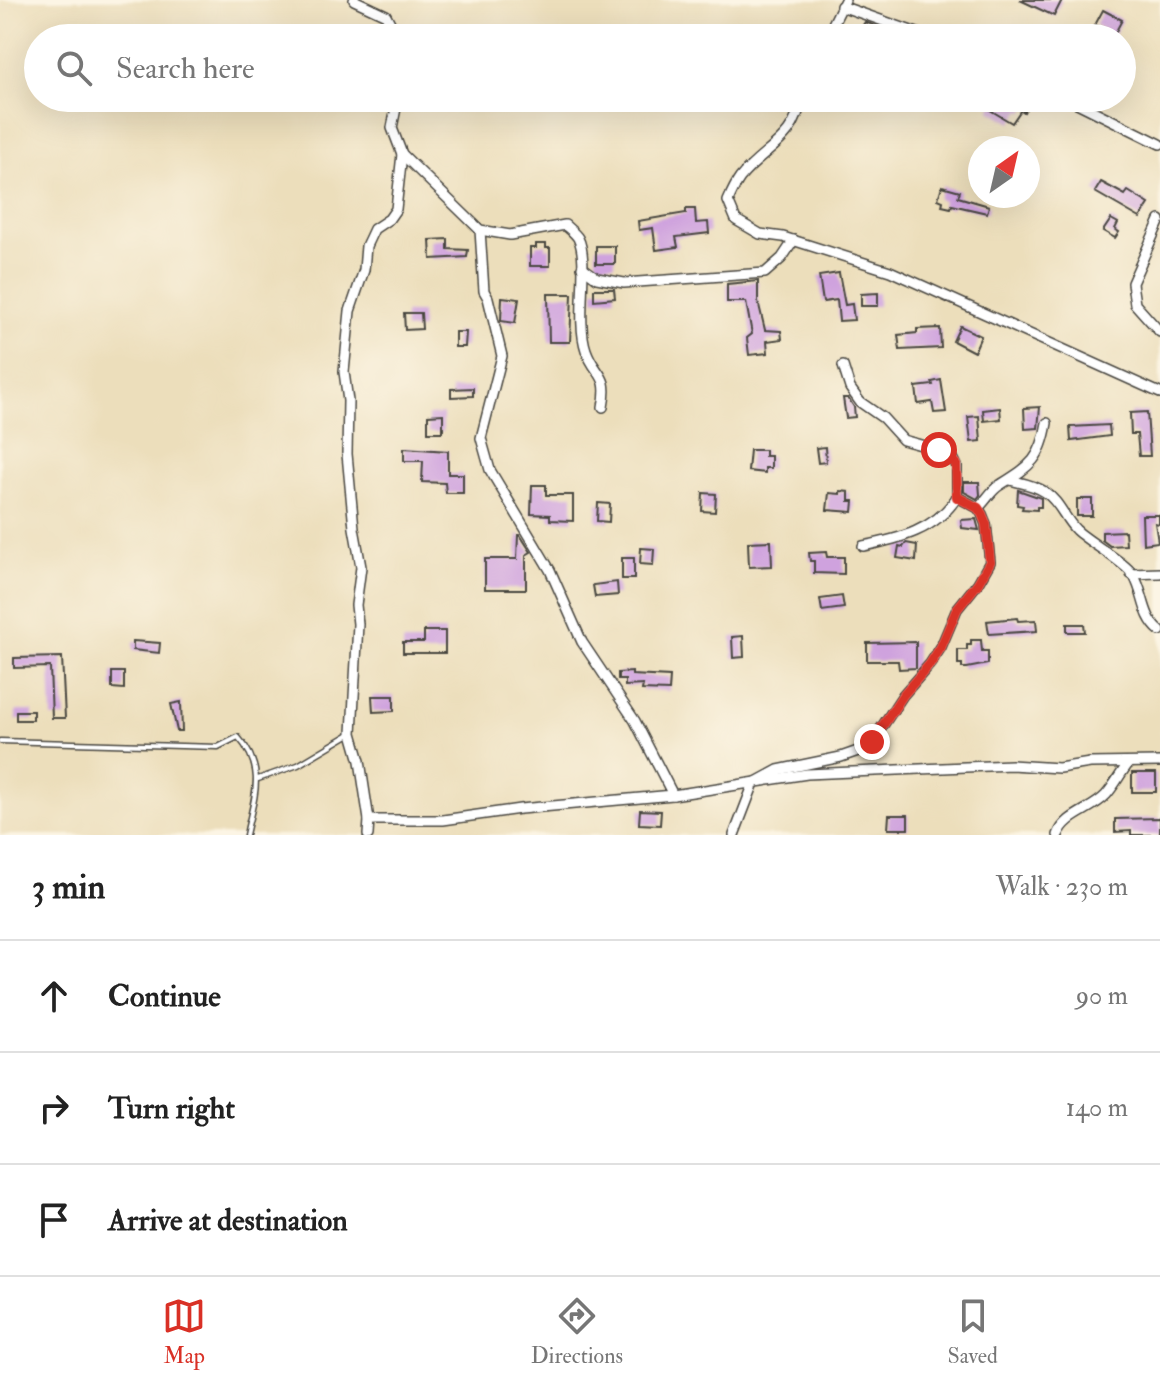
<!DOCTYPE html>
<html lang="en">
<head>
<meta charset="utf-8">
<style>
  body { margin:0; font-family:"IM FELL Double Pica",serif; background:#f2f2f2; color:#222 }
  .compass { position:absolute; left:968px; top:136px; width:72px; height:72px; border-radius:50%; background:#fff; box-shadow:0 8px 32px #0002; rotate:34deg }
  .stop { position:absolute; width:24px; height:24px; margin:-18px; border:6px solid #d93025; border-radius:50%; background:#fff }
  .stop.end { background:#d93025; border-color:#fff; box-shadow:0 2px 8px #0008 }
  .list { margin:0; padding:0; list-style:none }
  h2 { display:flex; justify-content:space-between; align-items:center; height:104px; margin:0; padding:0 32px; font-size:34px }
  h2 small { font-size:26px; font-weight:400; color:#767676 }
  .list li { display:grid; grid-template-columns:52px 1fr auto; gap:24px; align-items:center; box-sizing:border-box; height:112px; padding:0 32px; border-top:2px solid #e0e0e0 }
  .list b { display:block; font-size:30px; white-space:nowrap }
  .list em { font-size:26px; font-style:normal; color:#767676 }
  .icon { flex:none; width:44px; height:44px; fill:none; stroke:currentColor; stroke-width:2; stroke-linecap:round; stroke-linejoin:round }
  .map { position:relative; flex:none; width:1160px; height:835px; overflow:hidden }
  .search { position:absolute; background:#fff; box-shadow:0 8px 32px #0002; left:24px; right:24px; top:24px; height:88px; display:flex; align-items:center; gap:20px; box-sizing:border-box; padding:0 28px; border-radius:44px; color:#767676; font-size:30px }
  .sheet { height:440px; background:#fff }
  nav { display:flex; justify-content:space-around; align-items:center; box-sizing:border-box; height:112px; border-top:2px solid #e0e0e0; background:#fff; font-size:22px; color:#767676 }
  nav a { display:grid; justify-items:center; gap:4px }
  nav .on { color:#d93025 }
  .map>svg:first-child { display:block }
</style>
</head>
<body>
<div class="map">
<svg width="1160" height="835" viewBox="0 0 1160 835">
  <rect width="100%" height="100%" fill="#fcf5e5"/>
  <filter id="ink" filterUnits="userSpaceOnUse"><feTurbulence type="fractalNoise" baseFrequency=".0125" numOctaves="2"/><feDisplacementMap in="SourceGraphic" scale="16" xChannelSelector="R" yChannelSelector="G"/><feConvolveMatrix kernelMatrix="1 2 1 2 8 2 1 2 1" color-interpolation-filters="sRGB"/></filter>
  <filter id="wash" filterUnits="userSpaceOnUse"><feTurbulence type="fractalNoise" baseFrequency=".006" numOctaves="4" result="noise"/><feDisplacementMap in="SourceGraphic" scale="32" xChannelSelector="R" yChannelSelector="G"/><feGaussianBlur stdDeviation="1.8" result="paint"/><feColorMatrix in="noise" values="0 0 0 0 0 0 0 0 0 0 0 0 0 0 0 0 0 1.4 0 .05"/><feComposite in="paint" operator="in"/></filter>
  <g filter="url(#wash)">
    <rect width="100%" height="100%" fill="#ecdebb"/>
    <g id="blocks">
      <!-- building -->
      <g fill="#cfa2de">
        <polygon points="1020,0 1062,0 1054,16"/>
        <polygon points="1103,10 1122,20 1114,35 1095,25"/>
        <polygon points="865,22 883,29 886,31 882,38 854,38"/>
        <polygon points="997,98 1033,98 1024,112 1021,110 1012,123 990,110"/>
        <polygon points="1101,182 1125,195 1128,191 1149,204 1140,218 1095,192"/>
        <polygon points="942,186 960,191 958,197 989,206 987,213 952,205 951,208 942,206 943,201 938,199"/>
        <polygon points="686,209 695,209 696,223 708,222 709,233 676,237 678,247 656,250 653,228 639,230 638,221 686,213"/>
        <polygon points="1111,219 1118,223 1115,229 1119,232 1115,238 1103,231"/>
        <polygon points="448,239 448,249 468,250 467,257 431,259 430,240"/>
        <polygon points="536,244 546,244 546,248 550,248 550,266 530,266 530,248 536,248"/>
        <rect x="596" y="246" width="19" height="18"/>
        <polygon points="839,273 845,305 852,304 854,320 839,321 837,300 823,302 819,276"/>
        <polygon points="758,281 758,301 765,330 781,331 782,339 767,341 768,353 749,355 747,338 752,334 746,302 727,302 727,284"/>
        <polygon points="594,289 614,289 615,298 594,300"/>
        <polygon points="878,293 878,306 861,306 861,294"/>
        <polygon points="548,294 572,294 570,342 549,342"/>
        <polygon points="502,297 519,299 515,323 501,321"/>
        <polygon points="404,313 421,313 422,329 405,330"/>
        <polygon points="960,326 981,336 974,352 953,341"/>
        <polygon points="940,328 941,348 900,350 898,335 917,333 917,329"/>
        <polygon points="455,332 466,332 465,347 455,347"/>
        <polygon points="941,380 946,412 934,413 932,402 918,404 916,387 933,385 932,382"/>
        <polygon points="473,388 473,396 451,397 451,389"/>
        <polygon points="843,398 848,398 854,407 855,417 846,418"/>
        <polygon points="1040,407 1038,428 1025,429 1024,408"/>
        <polygon points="1000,408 1001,419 984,421 983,410"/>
        <polygon points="1147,412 1150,456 1139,456 1137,434 1131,434 1130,413"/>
        <polygon points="443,414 443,432 428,432 428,415"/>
        <polygon points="979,416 981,441 971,442 968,417"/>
        <polygon points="1109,425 1110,436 1071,441 1070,427"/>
        <polygon points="825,447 826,462 818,463 816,448"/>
        <polygon points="404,448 448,451 448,474 463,474 463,493 446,493 445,483 422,482 423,461 404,461"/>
        <polygon points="750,450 765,450 765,456 771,456 771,468 765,468 765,473 748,471"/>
        <polygon points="964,482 979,482 980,495 977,499 964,492"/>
        <polygon points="532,485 546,485 546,495 573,495 573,521 550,520 550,515 531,514"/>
        <polygon points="1018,490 1041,498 1041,507 1037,507 1037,510 1022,509 1023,506 1017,505"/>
        <polygon points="840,491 849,492 849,501 854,501 853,512 827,510 829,493 840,494"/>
        <polygon points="703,493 716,494 715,512 702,511"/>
        <rect x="1077" y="499" width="15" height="17"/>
        <polygon points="598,503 610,504 609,522 597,521"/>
        <polygon points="1142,515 1159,515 1159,524 1155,523 1158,542 1143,544"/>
        <polygon points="976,519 979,530 962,528 961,520"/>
        <polygon points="1125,531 1126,545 1110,546 1102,540 1102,532"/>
        <polygon points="518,535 520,535 531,552 526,555 526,589 485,589 485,559 517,559"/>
        <polygon points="771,541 772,566 749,567 748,542"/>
        <polygon points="906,543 917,545 916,561 897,558 899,546 903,547"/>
        <polygon points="641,548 654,549 653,565 640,564"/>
        <polygon points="826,552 827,557 844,557 844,574 814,573 814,561 810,561 809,553"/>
        <rect x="622" y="558" width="12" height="21"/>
        <polygon points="617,582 618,595 595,597 593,585"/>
        <polygon points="842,596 844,608 822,611 820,599"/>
        <polygon points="1017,618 1018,621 1036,620 1037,631 989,634 987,621"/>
        <polygon points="1067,624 1084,624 1085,632 1067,632"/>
        <polygon points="424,631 445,631 445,653 403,653 403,642 424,642"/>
        <polygon points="743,636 744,657 733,658 732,637"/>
        <polygon points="971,640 981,640 982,651 988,651 988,664 967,668 962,668 962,664 958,664 958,650 967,650 967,645 971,645"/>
        <polygon points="133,641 160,643 159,653 133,650"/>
        <polygon points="916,642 916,668 899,669 898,661 867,661 867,643"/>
        <polygon points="62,657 65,718 52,718 50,667 14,668 14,658"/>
        <polygon points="112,672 124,672 124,689 112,688"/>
        <polygon points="632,672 632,675 670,677 669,691 642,690 643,685 625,686 625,680 618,680 618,673"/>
        <polygon points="372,696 394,696 394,711 373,712"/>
        <polygon points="181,702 182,731 177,731 171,704"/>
        <rect x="16" y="711" width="17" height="9"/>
        <rect x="1132" y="773" width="24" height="19"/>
        <polygon points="640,810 661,811 660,825 639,824"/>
        <polygon points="889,815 908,815 908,829 888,829"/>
        <polygon points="1160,818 1160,835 1131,835 1131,831 1115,832 1115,819"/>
      </g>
    </g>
  </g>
  <g filter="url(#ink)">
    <use href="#blocks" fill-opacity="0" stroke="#484641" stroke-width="2"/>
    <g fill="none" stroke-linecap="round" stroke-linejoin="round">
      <defs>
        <g id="lane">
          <path d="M0,741L218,747L238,737C267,769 254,797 246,835"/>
          <polyline points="258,779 298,765 350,734"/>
        </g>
        <g id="street">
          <polyline points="354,0 386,15 398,38"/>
          <polyline points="841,6 931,38"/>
          <polyline points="826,38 845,0"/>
          <path d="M398,98L392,128L402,154L480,230L510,235L565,225C569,229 575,233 578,238C590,261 575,318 586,350C596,378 610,372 603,407"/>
          <path d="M801,98C796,141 764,148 740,178C735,185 731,194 728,201L736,220L760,234L783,237L890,271L1160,393"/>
          <polyline points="1067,98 1160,144"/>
          <polyline points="1160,220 1132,283 1135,304 1160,332"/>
          <polyline points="480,230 484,291 488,298 502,356 481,438 490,470 550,570 582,642 635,721 673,795"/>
          <polyline points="582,267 597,278 624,283 765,273 782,258 794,240"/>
          <path d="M1010,480C1022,483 1035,485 1045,492C1060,502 1064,518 1076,530C1090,543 1125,562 1134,576C1145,595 1142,616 1160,631"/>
          <path d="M978,508C986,501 991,490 1000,485C1030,466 1041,460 1047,423"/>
          <path d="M863,546C899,539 936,530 957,497"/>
          <polyline points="1131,574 1160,573"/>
          <polyline points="369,820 443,820 520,809 673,795 807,774 1011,765 1059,768 1090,763 1160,762"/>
          <polyline points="368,835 369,820 360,761 352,733 358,624 356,605 361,567 354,528 347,454 348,401 344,372 350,311 364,270 366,246 374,229 389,219 396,209 402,154"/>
          <polyline points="734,835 754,783 778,770 841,757 858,751 872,742 903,695 930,664 941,647 957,609 978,583 990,562 986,524 982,514 978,508 957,497 957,466 953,458 939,450 903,440 883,418 860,402 850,388 843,366"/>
          <path d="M1058,835C1066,814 1091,811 1106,795C1114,786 1120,774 1128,764"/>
        </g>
      </defs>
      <!-- lane casing -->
      <use href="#lane" stroke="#484641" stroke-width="7"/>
      <!-- street casing -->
      <use href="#street" stroke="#484641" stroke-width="12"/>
      <!-- lane -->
      <use href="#lane" stroke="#fff" stroke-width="4"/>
      <!-- street -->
      <use href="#street" stroke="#fff" stroke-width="9"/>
    </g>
  </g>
  <g fill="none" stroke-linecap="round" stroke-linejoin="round" filter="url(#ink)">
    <!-- route -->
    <polyline stroke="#d93025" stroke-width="10" points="872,742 903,695 930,664 941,647 957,609 978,583 990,562 986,524 982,514 978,508 957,497 956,463 939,450"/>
  </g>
</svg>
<svg class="compass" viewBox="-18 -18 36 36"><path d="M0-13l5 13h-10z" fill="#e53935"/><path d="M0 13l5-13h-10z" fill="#767676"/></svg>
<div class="stop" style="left:939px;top:450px"></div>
<div class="stop end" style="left:872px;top:742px"></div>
<div class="search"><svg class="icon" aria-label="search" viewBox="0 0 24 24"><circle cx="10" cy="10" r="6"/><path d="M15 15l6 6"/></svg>Search here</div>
</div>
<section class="sheet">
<h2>3 min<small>Walk · 230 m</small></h2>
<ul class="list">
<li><svg class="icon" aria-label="ahead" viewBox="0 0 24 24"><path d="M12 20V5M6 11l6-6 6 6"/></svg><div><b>Continue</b></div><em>90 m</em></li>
<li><svg class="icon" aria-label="right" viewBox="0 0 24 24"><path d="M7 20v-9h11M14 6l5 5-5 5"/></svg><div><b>Turn right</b></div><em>140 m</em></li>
<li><svg class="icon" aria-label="arrive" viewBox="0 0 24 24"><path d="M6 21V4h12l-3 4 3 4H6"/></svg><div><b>Arrive at destination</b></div></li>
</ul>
</section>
<nav>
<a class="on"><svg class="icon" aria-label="map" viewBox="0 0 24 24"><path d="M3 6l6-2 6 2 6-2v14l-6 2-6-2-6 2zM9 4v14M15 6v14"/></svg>Map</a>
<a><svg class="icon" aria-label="directions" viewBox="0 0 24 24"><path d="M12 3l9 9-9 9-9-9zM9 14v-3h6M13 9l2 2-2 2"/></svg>Directions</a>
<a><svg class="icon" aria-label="saved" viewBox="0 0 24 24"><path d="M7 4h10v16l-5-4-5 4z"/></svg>Saved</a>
</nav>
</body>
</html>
